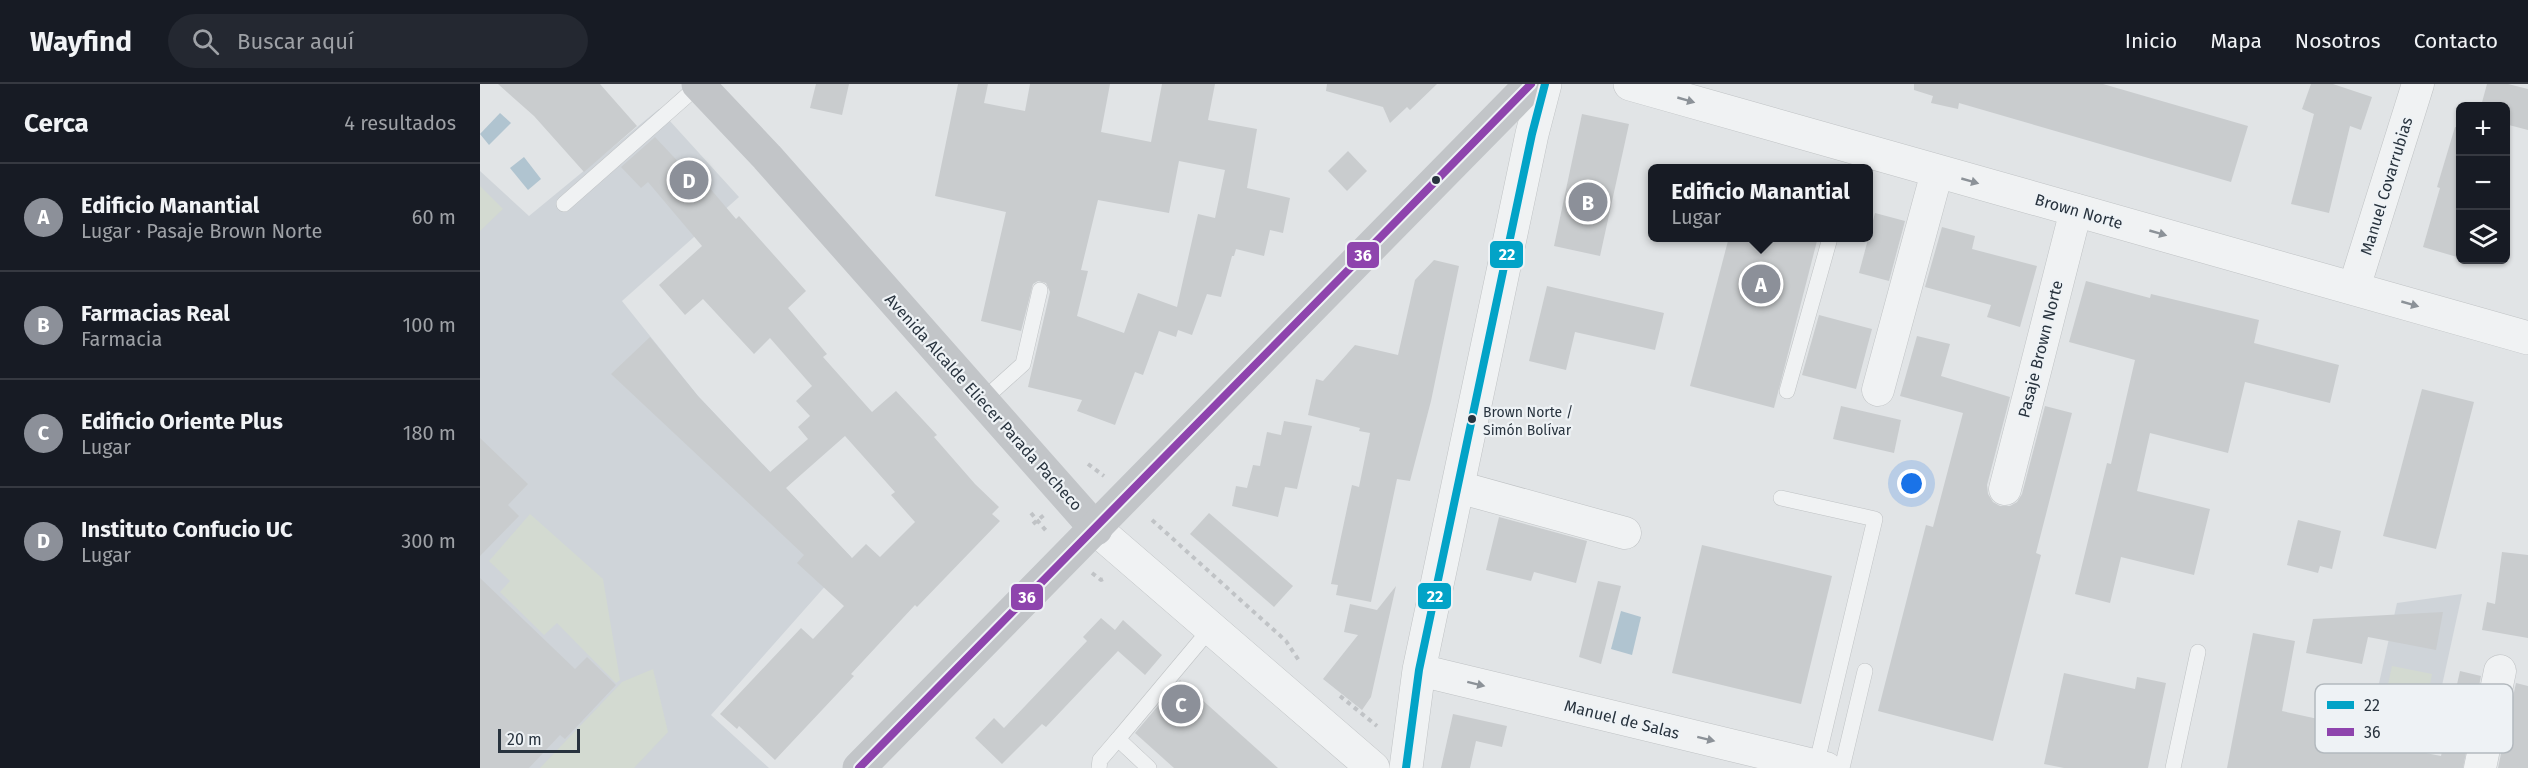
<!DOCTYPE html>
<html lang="es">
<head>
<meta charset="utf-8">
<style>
  body { margin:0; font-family:"Fira Sans",sans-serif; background:#242831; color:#f1f3f6 }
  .controls { position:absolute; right:18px; top:18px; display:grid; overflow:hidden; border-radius:9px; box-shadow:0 2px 4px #0004 }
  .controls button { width:54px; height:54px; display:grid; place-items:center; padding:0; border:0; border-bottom:2px solid #363941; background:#171b24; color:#f1f3f6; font:30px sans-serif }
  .scale { position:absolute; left:18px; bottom:15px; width:82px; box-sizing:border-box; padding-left:6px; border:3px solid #28333e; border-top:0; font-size:16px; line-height:21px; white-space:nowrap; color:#28333e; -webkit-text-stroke:4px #eef2f5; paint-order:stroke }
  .you { position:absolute; left:1432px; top:400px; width:21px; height:21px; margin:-15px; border:4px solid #fff; border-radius:50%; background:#1a73e8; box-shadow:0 0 0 9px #1a73e833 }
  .badge { display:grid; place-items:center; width:39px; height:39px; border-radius:50%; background:#8c9099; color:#fff; font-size:20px; font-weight:700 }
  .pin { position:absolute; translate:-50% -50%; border:3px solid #fff; box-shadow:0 2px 6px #0006 }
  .popup { position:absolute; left:1168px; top:80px; width:225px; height:78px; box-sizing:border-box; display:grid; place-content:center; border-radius:9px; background:#171b24; filter:drop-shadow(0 2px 4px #0005); font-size:20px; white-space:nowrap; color:#9ea1a6 }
  .popup b { font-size:22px; color:#f1f3f6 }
  .popup::after { content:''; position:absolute; left:50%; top:100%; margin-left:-12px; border:12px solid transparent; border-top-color:#171b24 }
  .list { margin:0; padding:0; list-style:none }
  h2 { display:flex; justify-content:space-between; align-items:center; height:78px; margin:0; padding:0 24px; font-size:26px }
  h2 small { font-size:20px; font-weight:400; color:#9ea1a6 }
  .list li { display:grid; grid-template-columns:39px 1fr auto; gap:18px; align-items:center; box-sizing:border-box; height:108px; padding:0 24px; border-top:2px solid #363941 }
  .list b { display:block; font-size:22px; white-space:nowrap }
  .list p { margin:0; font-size:20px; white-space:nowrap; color:#9ea1a6 }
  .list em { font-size:20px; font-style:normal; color:#9ea1a6 }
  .icon { flex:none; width:33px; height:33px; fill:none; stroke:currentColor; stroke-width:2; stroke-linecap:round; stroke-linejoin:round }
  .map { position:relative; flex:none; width:2048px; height:684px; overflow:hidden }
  header { display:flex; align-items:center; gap:36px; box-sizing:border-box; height:84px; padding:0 30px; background:#171b24; border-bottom:2px solid #363941 }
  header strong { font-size:28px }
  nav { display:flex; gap:33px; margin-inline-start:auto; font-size:21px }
  .search { width:420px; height:54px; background:#242831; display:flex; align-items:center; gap:15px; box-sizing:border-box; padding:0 21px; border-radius:33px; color:#9ea1a6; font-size:22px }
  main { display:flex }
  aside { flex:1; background:#171b24 }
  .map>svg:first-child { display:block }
</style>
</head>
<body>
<header>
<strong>Wayfind</strong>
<div class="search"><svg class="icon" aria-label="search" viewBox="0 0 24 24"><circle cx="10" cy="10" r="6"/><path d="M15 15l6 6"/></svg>Buscar aquí</div>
<nav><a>Inicio</a><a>Mapa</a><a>Nosotros</a><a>Contacto</a></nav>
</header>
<main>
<aside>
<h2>Cerca<small>4 resultados</small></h2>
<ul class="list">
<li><span class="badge">A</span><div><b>Edificio Manantial</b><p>Lugar · Pasaje Brown Norte</p></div><em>60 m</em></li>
<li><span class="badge">B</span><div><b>Farmacias Real</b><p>Farmacia</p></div><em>100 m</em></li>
<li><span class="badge">C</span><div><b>Edificio Oriente Plus</b><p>Lugar</p></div><em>180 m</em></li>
<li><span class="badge">D</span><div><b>Instituto Confucio UC</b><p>Lugar</p></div><em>300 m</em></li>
</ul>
</aside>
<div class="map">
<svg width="2048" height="684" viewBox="0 0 2048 684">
  <rect width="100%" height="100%" fill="#e1e4e6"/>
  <!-- built -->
  <g fill="#cfd4d9">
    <polygon points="179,25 259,113 142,217 218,312 371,473 231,631 289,684 0,684 0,87 49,132"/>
    <polygon points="1982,510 1944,684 1880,684 1917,519"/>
  </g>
  <!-- green -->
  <g fill="#d3dad1">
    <polygon points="0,102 23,125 0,147"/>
    <polygon points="50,430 123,495 140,596 136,599 77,539 64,551 20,508 30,497 9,477"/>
    <polygon points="1912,582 1952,590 1938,659 1897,650"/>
    <polygon points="173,585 188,648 154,684 60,684 142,598"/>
  </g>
  <!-- water -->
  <g fill="#b0c4d0">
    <polygon points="20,29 31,39 9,61 0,50"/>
    <polygon points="44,73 61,95 48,106 30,84"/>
    <polygon points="1141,527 1161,533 1152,571 1131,565"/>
  </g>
  <!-- building -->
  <g fill="#c9ccce" fill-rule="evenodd">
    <polygon points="18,0 120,0 157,42 104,88 54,32"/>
    <polygon points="336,0 369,0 362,31 330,24"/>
    <path d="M478,0H508L504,19L545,27L550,0H630L621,48L671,58L682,0H735L728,36L777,45L767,104L810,114L803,149L790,146L784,172L756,165L754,172H752L741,213L727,210L712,251L698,246L696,253L679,247L663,291L655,288L635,341L597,327L602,316L548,303L570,208L566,199L558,197L553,200L541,247L501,237L526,128L455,112ZM699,77L745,86L735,134L718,130L697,223L658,209L644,249L597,232L608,187L601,186L618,116L689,129Z"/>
    <polygon points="847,0 957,0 930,26 927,23 910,39 903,23 846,7"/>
    <polygon points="1434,0 1623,0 1768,42 1751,98 1479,19 1478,25 1451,19 1453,12 1434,6"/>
    <polygon points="1831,0 1853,0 1892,13 1881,46 1870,42 1849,129 1811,120 1834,30 1822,25"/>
    <polygon points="2007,0 2028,0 2048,5 2048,46 2025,40 2025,22 2001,22"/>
    <polygon points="1102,30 1149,40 1120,172 1074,162"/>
    <polygon points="1975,43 1980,44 1980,160 1977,173 1943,163 1960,104 1957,103"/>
    <path d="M175,53L206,86L211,82L256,135L259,132L326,207L308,224L347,270L343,273L392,328L416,307L457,351L454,353L495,400L519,423L512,430L520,437L437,523L435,521L371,590L374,592L295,676L259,642L257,645L240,630L321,544L333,555L364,522L317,479L324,471L131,290L170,253L218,312L290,388L328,355L318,343L330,332L316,317L332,302L290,254L274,270L223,215L205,231L179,201L222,162L168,98L161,104L141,83ZM365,352L415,408L411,411L435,438L400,473L386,460L372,474L306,404Z"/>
    <polygon points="868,67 887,87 867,107 848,87"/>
    <polygon points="1395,129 1425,137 1409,197 1379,189"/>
    <polygon points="1462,143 1495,152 1492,165 1557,182 1540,243 1507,233 1511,221 1445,203"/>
    <polygon points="1249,153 1338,153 1294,324 1210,302"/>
    <polygon points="954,176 979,182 951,317 930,397 917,395 891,518 856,511 858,501 851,500 872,401 879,403 890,349 879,347 880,344 828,331 836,295 843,297 875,261 918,271 935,196"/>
    <polygon points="1606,197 1670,214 1671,210 1779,236 1774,259 1859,281 1850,319 1765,298 1748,369 1670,349 1657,407 1730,425 1714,491 1641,473 1630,519 1595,510 1627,379 1631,380 1655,276 1589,258"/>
    <polygon points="1067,202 1184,229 1175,266 1095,248 1086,286 1049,277"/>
    <polygon points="1339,231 1392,245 1376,305 1322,291"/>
    <polygon points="1437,252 1470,260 1461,292 1530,313 1507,401 1508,410 1513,418 1520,422 1530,422 1537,418 1542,410 1565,322 1592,329 1556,469 1561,471 1513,657 1398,627 1446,441 1453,443 1483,329 1420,312"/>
    <polygon points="1942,305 1994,318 1956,465 1903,452"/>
    <polygon points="1361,322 1421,336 1414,369 1353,355"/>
    <polygon points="804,337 832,342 817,405 805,403 798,433 752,422 756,402 767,404 773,381 780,382 787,348 801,351"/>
    <polygon points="0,354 48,400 28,421 39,432 0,472"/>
    <polygon points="729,429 813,502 794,523 710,450"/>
    <polygon points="1019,433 1107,457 1096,499 1054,488 1051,497 1006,486"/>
    <polygon points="1818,436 1861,447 1852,485 1840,482 1838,489 1807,481"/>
    <polygon points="1222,461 1352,492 1321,620 1192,589"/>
    <polygon points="2022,468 2048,471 2048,554 2002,546 2007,518 2015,520"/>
    <polygon points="0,494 95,585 107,573 136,601 85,655 80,651 49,684 0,684"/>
    <polygon points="1118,497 1141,502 1121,580 1099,573"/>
    <polygon points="916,502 891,613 882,626 843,595 878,551 864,548 870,520 897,526"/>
    <polygon points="1963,528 1956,566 1888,553 1882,580 1826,569 1833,535"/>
    <polygon points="621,534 635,546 643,536 682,571 665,591 638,567 566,643 562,640 522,680 495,654 514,634 524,644 607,557 603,553"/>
    <polygon points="1773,549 1815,557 1802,627 1870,642 1868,654 1961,672 1980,587 2001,592 1983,684 1747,684"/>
    <polygon points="1584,589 1655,605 1657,593 1686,599 1668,684 1584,684 1564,680"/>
    <polygon points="700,596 798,684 694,684 655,649"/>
    <polygon points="2036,599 2048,602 2048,684 2018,684"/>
    <polygon points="973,630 1027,642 1022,663 996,657 990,684 961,684"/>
  </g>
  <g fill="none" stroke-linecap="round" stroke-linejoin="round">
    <defs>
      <g id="service">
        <polyline points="84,120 219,1"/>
        <polyline points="1307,307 1350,154"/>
        <polyline points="503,316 543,280 560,206"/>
        <polyline points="1301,414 1395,435 1336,682"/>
        <polyline points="619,684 620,676 638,655"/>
        <polyline points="669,684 638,655 731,544"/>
        <polyline points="1362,684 1385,587"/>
        <polyline points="1693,684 1718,568"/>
      </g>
      <g id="minor">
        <polyline points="1874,204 1938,0"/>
        <polyline points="1398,306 1457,88"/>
        <polyline points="978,403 1145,449"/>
        <polyline points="1525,405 1596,126"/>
        <polyline points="939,586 1346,684"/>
        <polyline points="2000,684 2020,587"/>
      </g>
      <g id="tertiary">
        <polyline points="1150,0 2048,254"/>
        <polyline points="616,445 893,684"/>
        <polyline points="926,684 939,586 1052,50 1065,0"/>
      </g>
    </defs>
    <!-- service casing -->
    <use href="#service" stroke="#bfc2c4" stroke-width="16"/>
    <!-- minor casing -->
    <use href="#minor" stroke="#bfc2c4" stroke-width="33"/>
    <!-- tertiary casing -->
    <use href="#tertiary" stroke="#bfc2c4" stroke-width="34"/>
    <!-- path -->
    <g stroke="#c0c3c6" stroke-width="4" stroke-dasharray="4.5 4.5" stroke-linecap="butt">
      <polyline points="608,380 624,392"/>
      <polyline points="551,429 568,449"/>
      <polyline points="672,436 806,557 820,578"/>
      <polyline points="553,440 564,431"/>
      <polyline points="612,489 621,496 626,494"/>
      <polyline points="860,612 897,642"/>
    </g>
    <!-- service -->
    <use href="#service" stroke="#f0f2f3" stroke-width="15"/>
    <!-- minor -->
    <use href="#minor" stroke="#f0f2f3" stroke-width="32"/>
    <!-- tertiary -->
    <use href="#tertiary" stroke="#f0f2f3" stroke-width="33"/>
    <!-- secondary -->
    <g stroke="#c2c5c8" stroke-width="33">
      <polyline points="218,0 287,73 616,445"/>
      <polyline points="379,684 1051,0"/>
    </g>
    <defs>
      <polyline id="bus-1" points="926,684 939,586 1052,50 1065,0"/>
      <polyline id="bus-2" points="379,684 1051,0"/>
    </defs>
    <!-- bus-1 casing -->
    <use href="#bus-1" stroke="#eef2f5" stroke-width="12"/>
    <!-- bus-2 casing -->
    <use href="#bus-2" stroke="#eef2f5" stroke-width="12"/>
    <!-- bus-1 -->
    <use href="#bus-1" stroke="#02a3c7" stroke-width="8"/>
    <!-- bus-2 -->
    <use href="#bus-2" stroke="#8e44ad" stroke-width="8"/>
  </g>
  <!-- one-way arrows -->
  <defs><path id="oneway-solid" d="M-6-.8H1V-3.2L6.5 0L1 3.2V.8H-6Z" transform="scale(1.5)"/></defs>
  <g fill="#8c9298">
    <use href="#oneway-solid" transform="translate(1206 16) rotate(16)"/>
    <use href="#oneway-solid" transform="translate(1490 97) rotate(16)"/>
    <use href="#oneway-solid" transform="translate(1678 149) rotate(16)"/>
    <use href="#oneway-solid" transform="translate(1930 220) rotate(16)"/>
    <use href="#oneway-solid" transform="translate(996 600) rotate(14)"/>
    <use href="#oneway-solid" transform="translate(1226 655) rotate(14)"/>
  </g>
  <!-- markers -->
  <g fill="#28333e" stroke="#eef2f5" stroke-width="2">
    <circle cx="956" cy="96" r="5"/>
    <circle cx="992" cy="335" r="5"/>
  </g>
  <g text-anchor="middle" stroke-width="4.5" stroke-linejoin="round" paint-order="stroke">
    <!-- bus labels -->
    <g font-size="14" fill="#28333e" stroke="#eef2f5" text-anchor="start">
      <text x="1003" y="333">Brown Norte /<tspan x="1003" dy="18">Simón Bolívar</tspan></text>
    </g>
    <!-- street labels -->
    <g font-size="16" fill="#28333e" stroke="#eef2f5">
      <text transform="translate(1906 102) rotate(-73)" y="6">Manuel Covarrubias</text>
      <text transform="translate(1599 127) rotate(16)" y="6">Brown Norte</text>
      <text transform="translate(1560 265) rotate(-76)" y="6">Pasaje Brown Norte</text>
      <text transform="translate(504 318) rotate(48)" y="6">Avenida Alcalde Eliecer Parada Pacheco</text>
      <text transform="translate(1142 635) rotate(14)" y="6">Manuel de Salas</text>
    </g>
  </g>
  <!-- legend -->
  <rect x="1835" y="600" width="198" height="69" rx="9" fill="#eef2f5" stroke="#b3b9be" stroke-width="1.5"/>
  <rect x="1847" y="617" width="27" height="8" fill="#02a3c7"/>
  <rect x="1847" y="644" width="27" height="8" fill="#8e44ad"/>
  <g font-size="16" fill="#28333e">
    <text x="1884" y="627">22</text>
    <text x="1884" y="654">36</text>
  </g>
  <g stroke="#eef2f5" stroke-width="2">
    <rect x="1009" y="156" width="35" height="29" rx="6" fill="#02a3c7"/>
    <rect x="866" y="157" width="34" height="28" rx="6" fill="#8e44ad"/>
    <rect x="937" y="498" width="35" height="28" rx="6" fill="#02a3c7"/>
    <rect x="530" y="499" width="34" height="28" rx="6" fill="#8e44ad"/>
  </g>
  <g font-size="16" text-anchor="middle" font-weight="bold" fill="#fff">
    <text x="1027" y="176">22</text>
    <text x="883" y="177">36</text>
    <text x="955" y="518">22</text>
    <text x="547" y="519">36</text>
  </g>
</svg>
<div class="controls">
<button>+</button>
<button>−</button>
<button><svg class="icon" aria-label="layers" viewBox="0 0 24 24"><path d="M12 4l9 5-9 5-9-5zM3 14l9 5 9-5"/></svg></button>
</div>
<div class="scale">20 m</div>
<div class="you"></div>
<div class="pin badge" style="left:1281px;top:200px">A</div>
<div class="popup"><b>Edificio Manantial</b>Lugar</div>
<div class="pin badge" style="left:1108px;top:118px">B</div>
<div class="pin badge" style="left:701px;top:620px">C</div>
<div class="pin badge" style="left:209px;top:96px">D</div>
</div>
</main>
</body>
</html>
